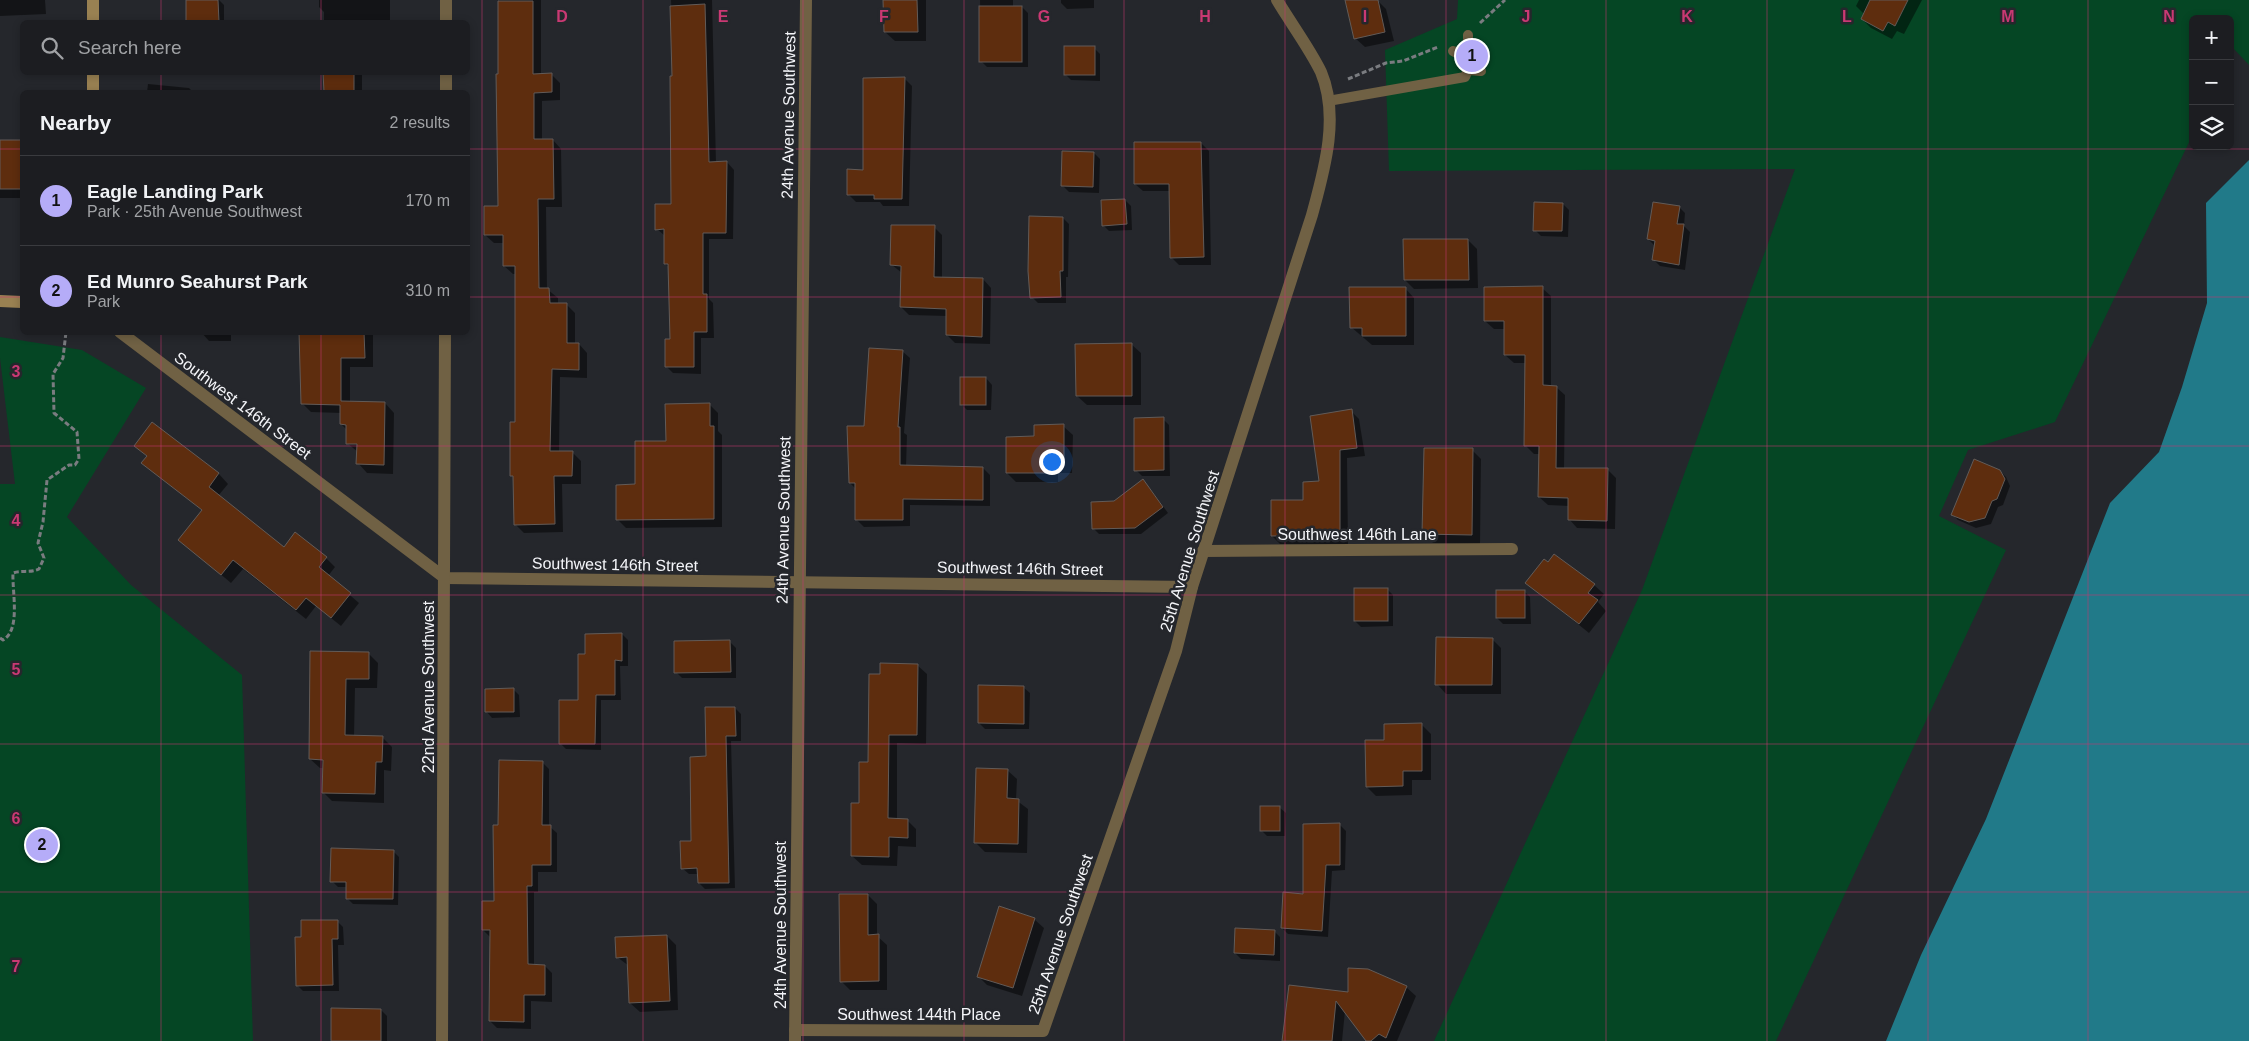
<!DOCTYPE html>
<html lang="en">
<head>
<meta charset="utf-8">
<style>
  body { margin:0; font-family:Arial,sans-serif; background:#292a2e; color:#f1f3f6 }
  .controls { position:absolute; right:15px; top:15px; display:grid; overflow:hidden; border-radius:8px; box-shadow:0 2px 8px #0003 }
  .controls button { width:45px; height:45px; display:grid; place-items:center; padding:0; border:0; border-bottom:1px solid #3a3b3f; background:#1c1d21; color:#f1f3f6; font:25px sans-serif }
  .you { position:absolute; left:1051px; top:461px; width:18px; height:18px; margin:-12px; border:4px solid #fff; border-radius:50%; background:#1a73e8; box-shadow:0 0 0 8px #1a73e833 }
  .badge { display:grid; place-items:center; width:32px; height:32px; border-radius:50%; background:#b5acf8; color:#111; font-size:16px; font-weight:700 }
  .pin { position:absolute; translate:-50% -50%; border:2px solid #fff; box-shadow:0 1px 5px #0006 }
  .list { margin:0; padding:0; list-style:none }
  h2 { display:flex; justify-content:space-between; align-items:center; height:65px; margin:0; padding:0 20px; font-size:21px }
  h2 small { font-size:16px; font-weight:400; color:#a0a2a5 }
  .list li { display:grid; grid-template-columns:32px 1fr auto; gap:15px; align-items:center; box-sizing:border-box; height:90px; padding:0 20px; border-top:1px solid #3a3b3f }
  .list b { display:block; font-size:19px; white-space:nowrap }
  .list p { margin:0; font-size:16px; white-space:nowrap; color:#a0a2a5 }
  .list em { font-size:16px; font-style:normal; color:#a0a2a5 }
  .icon { flex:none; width:28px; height:28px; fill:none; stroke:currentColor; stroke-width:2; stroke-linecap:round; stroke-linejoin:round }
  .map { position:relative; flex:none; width:2249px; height:1041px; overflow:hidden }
  .search { position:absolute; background:#1c1d21; box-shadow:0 2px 8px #0003; left:20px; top:20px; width:450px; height:55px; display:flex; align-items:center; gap:12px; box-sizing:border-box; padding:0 18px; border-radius:8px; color:#a0a2a5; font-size:19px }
  .panel { position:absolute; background:#1c1d21; box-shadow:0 2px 8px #0003; left:20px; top:90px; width:450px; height:245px; border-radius:8px }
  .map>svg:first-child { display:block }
</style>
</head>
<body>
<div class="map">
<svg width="2249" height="1041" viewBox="0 0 2249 1041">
  <rect width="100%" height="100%" fill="#25272c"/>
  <!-- green -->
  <g fill="#054624">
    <polygon points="1458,0 2249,0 2249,65 2233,48 2230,53 2230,19 2193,19 2193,134 2055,422 1968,450 1939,516 2006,550 1776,1041 1434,1041 1642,590 1795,169 1389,171 1385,50 1457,19"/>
    <polygon points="0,337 82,350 146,388 67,517 131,585 242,675 253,1041 0,1041 0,484 15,484 0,358"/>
  </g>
  <!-- water -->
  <polygon fill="#217a89" points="2249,160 2249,1041 1886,1041 1921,955 1986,819 2110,503 2159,452 2182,387 2207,303 2206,203"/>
  <!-- shadow -->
  <g fill="#0007">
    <polygon points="0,0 45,0 46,14 0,16"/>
    <polygon points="187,0 219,0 224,5 224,22 187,22"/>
    <polygon points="319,0 390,0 390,22 324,22 324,12 319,7"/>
    <polygon points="494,0 541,0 541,75 551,74 560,83 560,100 542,101 542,140 553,140 561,149 562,207 546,207 547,289 558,298 558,304 566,304 575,313 575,344 579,344 587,353 587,378 560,377 559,452 572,452 581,461 581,484 562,484 563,532 524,533 515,524 515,479 512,476 516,424 517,274 513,274 504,266 504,243 494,243 485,235 499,207 499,0"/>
    <polygon points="671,0 712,0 716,163 727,162 734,170 733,239 709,239 709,299 713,303 714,338 701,338 701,374 673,373 666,366 671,340 670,268 665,264 665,236 657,229 672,205 674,77"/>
    <polygon points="885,0 926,0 926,41 895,41 885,32"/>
    <polygon points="980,0 1013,0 1013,7 1022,7 1028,13 1028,67 987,67 981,61"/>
    <polygon points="1061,0 1094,0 1094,8 1067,9 1061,3"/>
    <polygon points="1347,0 1377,0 1386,9 1394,41 1365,47 1355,38"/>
    <polygon points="1859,0 1922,0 1904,34 1897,31 1892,39 1871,28 1862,19 1864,14 1856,6"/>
    <polygon points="1094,48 1100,54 1100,81 1071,80 1065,74"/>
    <polygon points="325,72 396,72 396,74 362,74 362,92 325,92"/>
    <polygon points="904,78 912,86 909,206 883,206 880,202 856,202 848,194 864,171"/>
    <polygon points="148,84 189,88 193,92 147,92"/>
    <rect x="0" y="141" width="22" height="57"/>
    <polygon points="1201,143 1209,151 1211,265 1179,265 1171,257 1170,191 1143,191 1135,184"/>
    <polygon points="1094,153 1100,159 1099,193 1069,192 1063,186"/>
    <polygon points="1125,200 1131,206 1132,230 1109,231 1103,225"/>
    <polygon points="1563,204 1569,210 1568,237 1541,236 1535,230"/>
    <polygon points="1679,207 1685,213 1684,226 1690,232 1685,270 1660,266 1654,260 1654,245 1648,239"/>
    <polygon points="1063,218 1069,224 1068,277 1066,277 1066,303 1038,303 1032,297"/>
    <polygon points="934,227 942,235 942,279 983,279 991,288 990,344 955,343 947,335 947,316 909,315 901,307 902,273 892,265"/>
    <polygon points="1468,240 1477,249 1478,288 1414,289 1405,280"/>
    <polygon points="1405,288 1414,298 1414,345 1372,345 1351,327"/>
    <polygon points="1542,288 1551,296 1551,387 1556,387 1565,395 1564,469 1607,469 1616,478 1615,529 1577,528 1569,519 1569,506 1548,505 1539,497 1540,454 1534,454 1525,445 1526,363 1514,363 1505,355 1505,329 1494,329 1485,321"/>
    <polygon points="201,332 275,332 275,335 231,335 231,341 209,341"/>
    <polygon points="315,332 373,332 373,367 350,367 350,402 385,403 394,413 393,474 367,473 358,463 358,452 347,443 347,430 341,424 341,413 311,412 302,403"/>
    <polygon points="1131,344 1141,353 1141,405 1087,405 1077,396"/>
    <polygon points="902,351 910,358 904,433 907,435 906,467 983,468 990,475 990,506 910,505 910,526 864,527 857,520 856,489 850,483 865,427"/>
    <polygon points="986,378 992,385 991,410 967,410 961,404"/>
    <polygon points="710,405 718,413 718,431 722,435 722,527 626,528 618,520 636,486 667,442"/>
    <polygon points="1351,411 1359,419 1365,456 1347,458 1348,544 1280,544 1272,536 1321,483"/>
    <polygon points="1163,419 1169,425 1170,476 1142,476 1136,470"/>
    <polygon points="152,423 219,474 228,484 218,496 284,549 326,558 335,567 328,576 359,603 341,626 316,606 306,619 243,569 231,583 180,540 203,511 143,463 148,457 135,446"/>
    <polygon points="1063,426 1073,435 1072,473 1058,473 1058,482 1016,482 1007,473 1035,437"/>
    <polygon points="1472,450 1481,459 1480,544 1433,543 1423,533"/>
    <polygon points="2000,471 2006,477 2010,486 2003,505 1998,507 1991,524 1976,528 1958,520 1952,514"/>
    <polygon points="1149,487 1168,513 1141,534 1099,534 1093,528 1115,502"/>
    <polygon points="1527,583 1594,585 1604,594 1598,602 1606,611 1589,633"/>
    <polygon points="1387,589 1393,595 1393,626 1361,627 1355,621"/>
    <polygon points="1524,591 1530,597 1531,624 1503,624 1497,618"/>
    <polygon points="622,634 628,640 628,666 620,666 621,700 601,700 601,750 566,749 560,743 579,701 586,656"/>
    <polygon points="1492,639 1501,648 1501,694 1446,694 1437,684"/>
    <polygon points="730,642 736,648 736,678 682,678 676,672"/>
    <polygon points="312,652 368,653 378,663 377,688 355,688 354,737 383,738 392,747 391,771 384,770 384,803 332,801 323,792 324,768 320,768 310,759"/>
    <polygon points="917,665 927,674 926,744 897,743 897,820 907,820 916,829 916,847 898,846 897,866 862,865 852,856 860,805 869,764"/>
    <polygon points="1023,687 1030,693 1029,729 985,729 979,723"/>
    <polygon points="513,689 519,695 520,717 492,718 486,711"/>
    <polygon points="735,708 741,714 741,741 731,741 735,888 705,889 699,883 698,874 689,874 682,868 692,842 707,758"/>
    <polygon points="1421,724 1431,734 1431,780 1412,780 1412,795 1376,796 1367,787 1385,741"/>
    <polygon points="542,762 549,769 549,826 557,833 557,872 538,872 538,892 534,892 534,966 545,966 552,973 552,1002 531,1001 531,1029 497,1028 490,1021 491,938 483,930 495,902 499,826"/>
    <polygon points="1007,770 1017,779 1016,800 1028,809 1027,853 985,852 976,843"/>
    <polygon points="1279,807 1286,813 1285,836 1267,836 1261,830"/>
    <polygon points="1340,825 1346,831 1345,870 1332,871 1328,937 1288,934 1282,928 1305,895"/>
    <polygon points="393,851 399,857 398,905 353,904 347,898 347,887 338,887 332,881"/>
    <polygon points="868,895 877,904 877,936 887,945 887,990 850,990 841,981"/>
    <polygon points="1034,919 1044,928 1022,996 987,985 978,976"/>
    <polygon points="337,921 343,927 344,945 338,945 339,991 303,991 297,985 302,938"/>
    <polygon points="1274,931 1280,937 1280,961 1241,959 1235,953"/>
    <polygon points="667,936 676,945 678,1010 640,1012 630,1003 629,966 617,957"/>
    <polygon points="1290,986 1349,993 1406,987 1416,996 1397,1041 1368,1041 1345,1011 1342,1041 1284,1041"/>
    <polygon points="381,1010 387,1016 387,1041 332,1041"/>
  </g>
  <!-- building -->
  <g fill="#5e2d0e" stroke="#625b58">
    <polygon points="186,0 218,0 219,22 186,22"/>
    <polygon points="883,0 917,0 918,32 884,32"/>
    <polygon points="1345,0 1378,0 1385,32 1354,39"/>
    <polygon points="1870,0 1908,0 1895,26 1888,22 1883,31 1861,19"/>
    <polygon points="498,1 533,1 533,74 552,73 552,92 534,93 534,139 553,139 554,199 538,199 539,288 549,288 550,303 567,303 567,343 579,343 579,370 552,369 550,451 573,451 572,476 554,476 555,524 514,525 513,476 510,476 510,422 515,422 515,266 503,266 503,235 484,235 484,206 498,206 496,74 498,74"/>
    <polygon points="705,4 709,162 727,161 726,233 703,233 703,294 707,294 707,332 694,332 694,367 665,367 665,339 670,339 668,264 664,264 664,229 655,230 655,204 671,204 670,76 672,76 670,6"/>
    <rect x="979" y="6" width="43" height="56"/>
    <rect x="1064" y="46" width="31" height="29"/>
    <polygon points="323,72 354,72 354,92 324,92"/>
    <polygon points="905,77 902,199 874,199 874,195 847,195 847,169 863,170 863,78"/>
    <rect x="0" y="140" width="22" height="49"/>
    <polygon points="1134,142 1201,142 1204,257 1170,258 1169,184 1134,184"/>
    <polygon points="1062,151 1094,152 1093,187 1061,186"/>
    <polygon points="1125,199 1127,224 1102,226 1101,200"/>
    <polygon points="1534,202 1563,203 1562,231 1533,231"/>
    <polygon points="1653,202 1680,206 1677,224 1684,224 1679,265 1652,260 1655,241 1647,239"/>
    <polygon points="1029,216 1063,217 1063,271 1060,271 1061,297 1030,298 1028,271"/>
    <polygon points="891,225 935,225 934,277 983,278 982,337 946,335 946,309 900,307 901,266 890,265"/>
    <polygon points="1403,239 1468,239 1469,280 1404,280"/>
    <polygon points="1543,286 1543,385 1557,386 1556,468 1608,468 1607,521 1568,520 1568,498 1538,497 1539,446 1524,446 1525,355 1504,355 1504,321 1484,321 1484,287"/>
    <polygon points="1349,287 1406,287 1406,336 1362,336 1362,328 1350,328"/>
    <polygon points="299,332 364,332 365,358 341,358 341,401 385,402 384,465 356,464 357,444 346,444 346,425 340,424 340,405 301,404"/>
    <polygon points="1132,343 1132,396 1076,396 1075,344"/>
    <polygon points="869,348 903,350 898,427 900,427 900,465 983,467 983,500 903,499 903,520 855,520 855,483 849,483 847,426 864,426"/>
    <rect x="960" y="377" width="26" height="28"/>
    <polygon points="710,403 710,426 714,426 714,519 616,520 616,485 635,484 635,441 666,441 665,404"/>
    <polygon points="1352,409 1357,448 1340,450 1340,536 1271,536 1271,500 1303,500 1303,482 1319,481 1310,416"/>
    <polygon points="1164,417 1164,470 1134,471 1134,418"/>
    <polygon points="152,422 219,473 209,487 284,547 295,532 327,557 319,567 351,593 331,618 306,598 296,610 233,560 221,575 178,540 202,510 141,463 147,456 134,446"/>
    <polygon points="1064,424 1064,464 1050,464 1049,473 1006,473 1006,437 1034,436 1034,425"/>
    <polygon points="1424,448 1473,448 1472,535 1422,534"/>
    <polygon points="1974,459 2000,470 2005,479 1997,499 1992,501 1985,518 1969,522 1951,515"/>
    <polygon points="1143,479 1163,507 1135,528 1092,529 1091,502 1114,501"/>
    <polygon points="1554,554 1595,584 1588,593 1598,600 1579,624 1525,583 1544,559 1548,562"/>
    <rect x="1354" y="588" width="34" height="33"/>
    <rect x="1496" y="590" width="29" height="28"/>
    <polygon points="622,633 622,661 615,660 615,695 596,695 595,744 559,744 559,700 578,700 578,654 585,654 585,634"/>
    <polygon points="1436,637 1493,638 1492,685 1435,685"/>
    <polygon points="730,640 731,672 674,673 674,641"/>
    <polygon points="310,651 369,652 369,679 346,679 345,735 383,736 382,762 376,762 375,794 322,793 323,760 309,759"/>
    <polygon points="880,663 918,664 917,735 889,735 888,818 908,819 908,838 889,837 889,857 851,856 851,803 859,803 859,762 868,762 869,674 880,674"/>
    <polygon points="978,685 1024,686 1024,724 978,723"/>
    <polygon points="514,688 514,712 485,712 485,689"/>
    <polygon points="705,707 735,707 736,736 726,736 729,883 698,883 697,868 681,869 680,841 691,841 690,757 706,756"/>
    <polygon points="1422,723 1422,771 1403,771 1403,786 1366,787 1365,740 1384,740 1384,724"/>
    <polygon points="499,760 543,761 542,825 551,825 551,865 532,865 532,886 527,886 528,964 545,965 545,995 524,995 524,1022 489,1021 490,930 482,930 482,901 494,901 493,825 498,825"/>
    <polygon points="976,768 1008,769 1007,798 1019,799 1018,844 974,843"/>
    <rect x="1260" y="806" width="20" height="25"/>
    <polygon points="1340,823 1340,865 1326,865 1322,931 1281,928 1283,892 1303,894 1303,824"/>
    <polygon points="331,848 394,850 393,899 346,899 346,882 330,882"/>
    <polygon points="839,894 868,894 868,935 879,934 879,981 840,982"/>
    <polygon points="999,906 1035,918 1013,988 977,977"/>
    <polygon points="301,920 338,920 338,939 332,939 333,985 296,986 295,937 301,937"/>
    <polygon points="1235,928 1275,930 1274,955 1234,953"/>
    <polygon points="667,935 670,1001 629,1003 627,957 616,958 615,937"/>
    <polygon points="1348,968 1368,969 1407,986 1386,1038 1379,1034 1371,1041 1366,1041 1336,1001 1332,1041 1282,1041 1289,985 1348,992"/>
    <polygon points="331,1008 381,1009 381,1041 331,1041"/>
  </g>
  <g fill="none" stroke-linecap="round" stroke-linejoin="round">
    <!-- path -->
    <g stroke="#7a7c80" stroke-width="3" stroke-dasharray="5 2.5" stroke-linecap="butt">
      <polyline points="1480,23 1505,0"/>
      <polyline points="1348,79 1386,63 1403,61 1438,47"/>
      <path d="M0,638L3,640C21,630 12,592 13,573C22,570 30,573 39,569L44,558L38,543L43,522L47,480L69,465H75L79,459L77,432L54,413L53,374L63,358L66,332"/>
    </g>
    <!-- lane -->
    <g stroke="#706144" stroke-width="10">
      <polyline points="1453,51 1468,59"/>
      <polyline points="1468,70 1481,71"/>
      <polyline points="1328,101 1465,77 1468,70 1468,35"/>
    </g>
    <!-- street -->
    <g stroke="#706144" stroke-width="12">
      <polyline points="446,22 446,0"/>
      <polyline points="446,92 446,72"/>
      <polyline points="120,332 445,578 1192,587"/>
      <polyline points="1203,551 1512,549"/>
      <path d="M795,1030L1043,1031L1176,651L1192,587L1312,215C1324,171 1340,117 1321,72C1310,49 1290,22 1277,0"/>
      <polyline points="442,1041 445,332"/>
      <polyline points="795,1041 806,0"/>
    </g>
    <!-- secondary -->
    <g stroke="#998152" stroke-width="12">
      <polyline points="93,22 93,0"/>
      <polyline points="93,92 93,72"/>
      <polyline points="0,301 22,302"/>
    </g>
  </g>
  <!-- grid -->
  <path fill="none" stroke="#ca3973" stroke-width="1" stroke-opacity="0.55" d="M161,0V22M321,0V22M482,0V1041M643,0V1041M803,0V1041M964,0V1041M1124,0V1041M1285,0V1041M1446,0V1041M1606,0V1041M1767,0V1041M1928,0V1041M2088,0V1041M161,72V92M321,72V92M0,149H22M468,149H2249M0,297H22M468,297H2249M161,332V1041M321,332V1041M0,446H2249M0,595H2249M0,744H2249M0,892H2249"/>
  <g text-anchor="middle" stroke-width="5" stroke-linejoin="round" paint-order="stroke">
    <!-- street labels -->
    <g font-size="16" fill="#f4f5f9" stroke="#25272c">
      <text transform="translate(788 115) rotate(-89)" y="6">24th Avenue Southwest</text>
      <text transform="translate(243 405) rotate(37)" y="6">Southwest 146th Street</text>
      <text transform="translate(783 520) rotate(-89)" y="6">24th Avenue Southwest</text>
      <text x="1357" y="540">Southwest 146th Lane</text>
      <text transform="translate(1189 551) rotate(-73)" y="6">25th Avenue Southwest</text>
      <text transform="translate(615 564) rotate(1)" y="6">Southwest 146th Street</text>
      <text transform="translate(1020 568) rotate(1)" y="6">Southwest 146th Street</text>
      <text transform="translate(428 687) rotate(-90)" y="6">22nd Avenue Southwest</text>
      <text transform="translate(780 925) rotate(-90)" y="6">24th Avenue Southwest</text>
      <text transform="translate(1060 934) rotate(-71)" y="6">25th Avenue Southwest</text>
      <text x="919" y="1020">Southwest 144th Place</text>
    </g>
  </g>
  <g font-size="16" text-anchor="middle" font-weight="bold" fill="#ca3973" stroke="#25272c" stroke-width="5" stroke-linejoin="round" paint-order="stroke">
    <text x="562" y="22">D</text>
    <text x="723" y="22">E</text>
    <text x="884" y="22">F</text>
    <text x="1044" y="22">G</text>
    <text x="1205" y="22">H</text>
    <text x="1365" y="22">I</text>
    <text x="1526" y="22">J</text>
    <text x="1687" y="22">K</text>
    <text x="1847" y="22">L</text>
    <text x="2008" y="22">M</text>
    <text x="2169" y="22">N</text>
    <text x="16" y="377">3</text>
    <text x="16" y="526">4</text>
    <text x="16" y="675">5</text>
    <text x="16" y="824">6</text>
    <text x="16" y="972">7</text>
  </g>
</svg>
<div class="controls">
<button>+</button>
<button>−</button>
<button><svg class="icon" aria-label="layers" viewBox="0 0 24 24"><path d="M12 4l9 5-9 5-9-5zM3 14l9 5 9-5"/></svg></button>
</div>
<div class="you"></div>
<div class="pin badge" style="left:1472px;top:56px">1</div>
<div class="pin badge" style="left:42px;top:845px">2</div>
<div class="search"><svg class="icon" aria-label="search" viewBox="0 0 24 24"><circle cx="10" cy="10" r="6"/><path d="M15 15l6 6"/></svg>Search here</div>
<section class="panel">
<h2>Nearby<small>2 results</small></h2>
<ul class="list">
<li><span class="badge">1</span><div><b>Eagle Landing Park</b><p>Park · 25th Avenue Southwest</p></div><em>170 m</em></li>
<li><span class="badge">2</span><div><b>Ed Munro Seahurst Park</b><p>Park</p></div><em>310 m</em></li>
</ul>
</section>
</div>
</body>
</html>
